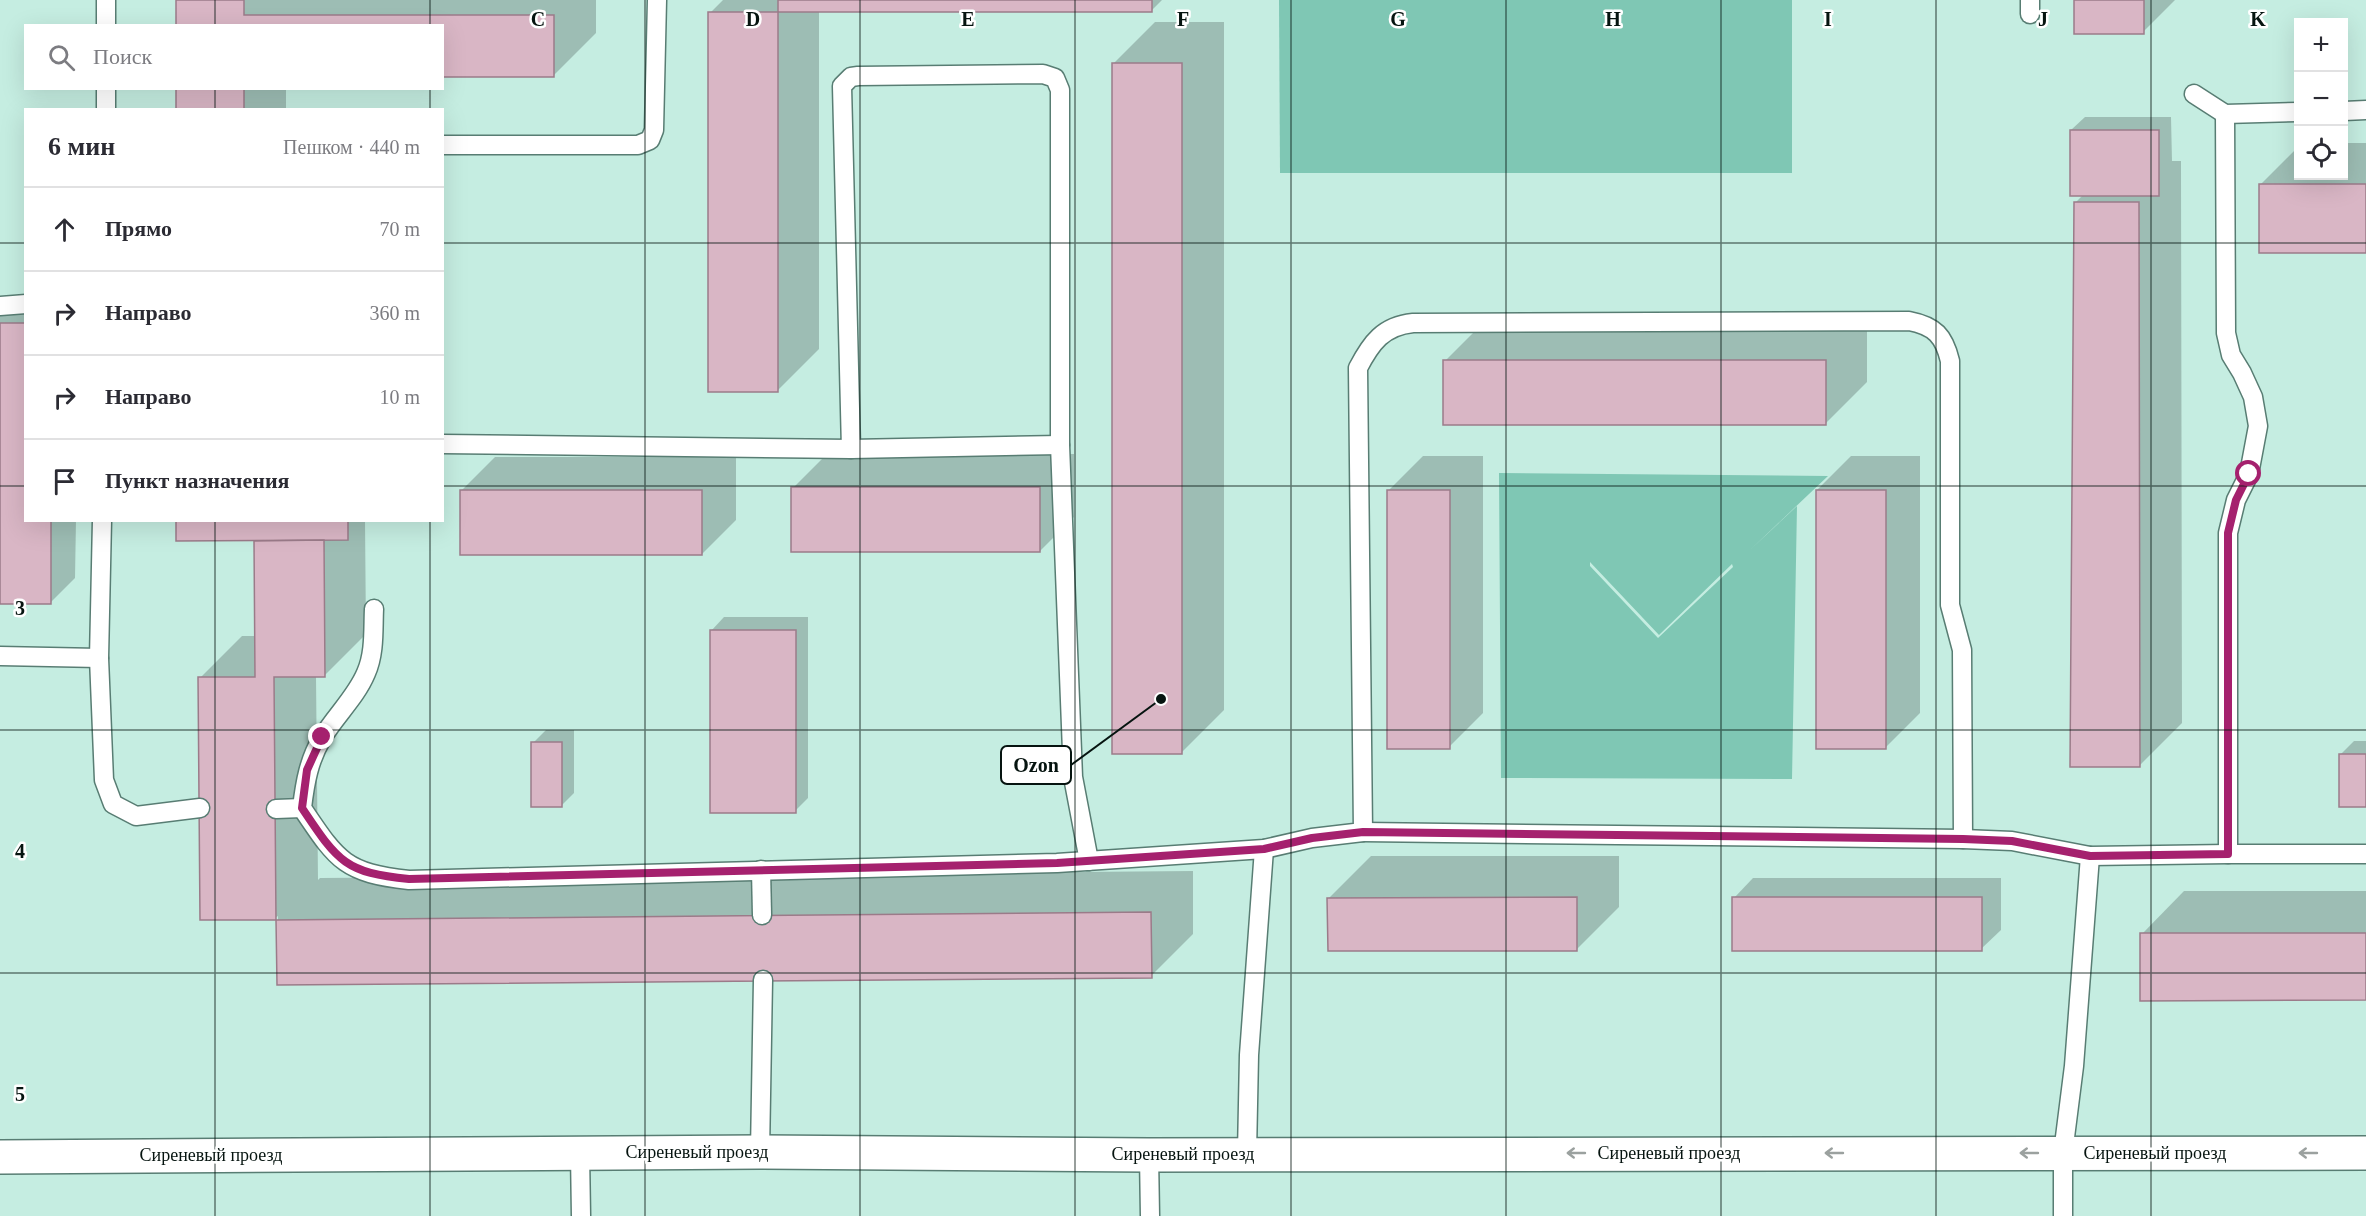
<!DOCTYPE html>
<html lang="ru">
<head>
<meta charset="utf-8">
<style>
  body { margin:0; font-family:Georgia,serif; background:#f2f2f3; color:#2b2b33 }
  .controls { position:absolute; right:18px; top:18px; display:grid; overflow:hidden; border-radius:0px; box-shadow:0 6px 24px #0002 }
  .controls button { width:54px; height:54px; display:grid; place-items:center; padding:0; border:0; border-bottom:2px solid #e1e1e2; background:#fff; color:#2b2b33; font:30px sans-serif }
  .stop { position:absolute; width:18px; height:18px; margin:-14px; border:4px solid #a5216e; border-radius:50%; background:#fff }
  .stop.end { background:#a5216e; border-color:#fff; box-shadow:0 2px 6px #0008 }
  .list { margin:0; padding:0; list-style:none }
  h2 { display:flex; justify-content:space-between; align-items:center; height:78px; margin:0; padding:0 24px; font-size:26px }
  h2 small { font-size:20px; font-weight:400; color:#7c7c81 }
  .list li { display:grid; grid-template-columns:39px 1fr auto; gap:18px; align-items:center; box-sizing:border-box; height:84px; padding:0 24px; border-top:2px solid #e1e1e2 }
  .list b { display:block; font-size:22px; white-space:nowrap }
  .list em { font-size:20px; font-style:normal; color:#7c7c81 }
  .icon { flex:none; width:33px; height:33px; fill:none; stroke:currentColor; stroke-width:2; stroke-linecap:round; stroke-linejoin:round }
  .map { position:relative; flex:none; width:2366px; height:1216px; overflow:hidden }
  .search { position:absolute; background:#fff; box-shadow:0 6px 24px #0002; left:24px; top:24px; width:420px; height:66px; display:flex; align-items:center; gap:15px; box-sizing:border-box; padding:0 21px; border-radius:0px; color:#7c7c81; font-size:22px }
  .panel { position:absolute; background:#fff; box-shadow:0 6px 24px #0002; left:24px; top:108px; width:420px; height:414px; border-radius:0px }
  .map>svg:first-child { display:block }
</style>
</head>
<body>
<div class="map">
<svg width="2366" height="1216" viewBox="0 0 2366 1216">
  <rect width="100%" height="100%" fill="#c5ede1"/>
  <!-- green -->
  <g fill="#7fc7b4" fill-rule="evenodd">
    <polygon points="1279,0 1792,0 1792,173 1280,173"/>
    <path d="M1499,473L1828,476L1750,550L1797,506L1792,779L1501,778ZM1590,562L1659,635L1732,564L1733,567L1658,638L1590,566Z"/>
  </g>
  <!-- shadow -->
  <g fill="#0003">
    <polygon points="178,0 596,0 596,33 554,75 442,26 178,26"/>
    <polygon points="723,0 1162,0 1151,11 819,11 819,349 777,391 710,13"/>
    <polygon points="2075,0 2175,0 2143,32"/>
    <polygon points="1155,22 1224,22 1224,710 1182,752 1113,64"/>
    <rect x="178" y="88" width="108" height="22"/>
    <polygon points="2085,117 2171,117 2172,161 2181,161 2182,723 2140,765 2075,203 2083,195 2071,130"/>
    <polygon points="2344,143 2366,143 2366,251 2260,185 2298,147 2298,176 2344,176"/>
    <polygon points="0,298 26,299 26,520 76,520 75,578 50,603 0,603"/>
    <polygon points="1487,319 1867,319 1867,382 1825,424 1445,361"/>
    <polygon points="827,454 1074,454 1074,517 1040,551 793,488"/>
    <polygon points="1423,456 1483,456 1483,713 1449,747 1389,490"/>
    <polygon points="1851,456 1920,456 1920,713 1886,747 1817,490"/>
    <polygon points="495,457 736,457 736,520 702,554 461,491"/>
    <polygon points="178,520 365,520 366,634 324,676 316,676 318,880 320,878 1193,871 1193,934 1151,976 278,984 278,916 275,918 200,678 242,636 257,636 256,539"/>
    <polygon points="724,617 808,617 808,798 795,811 711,631"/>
    <polygon points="546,730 574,730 574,793 561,806 533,743"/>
    <polygon points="2354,741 2366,741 2366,806 2341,754"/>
    <polygon points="1371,856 1619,856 1619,907 1577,949 1329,898"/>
    <polygon points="1753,878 2001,878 2001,930 1981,949 1734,898"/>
    <polygon points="2184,891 2366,891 2366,999 2142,934"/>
  </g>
  <!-- building -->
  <g fill="#d9b6c5" stroke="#9b7b89" stroke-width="1.5">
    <polygon points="176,0 244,0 244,15 554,15 554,77 442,77 442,26 176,26"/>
    <rect x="778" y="0" width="374" height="12"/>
    <rect x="2074" y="0" width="70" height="34"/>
    <rect x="708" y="12" width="70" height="380"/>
    <rect x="1112" y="63" width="70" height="691"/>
    <rect x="176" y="88" width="68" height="22"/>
    <rect x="2070" y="130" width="89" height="66"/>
    <rect x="2259" y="184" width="107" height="69"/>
    <polygon points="2074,202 2139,202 2140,767 2070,767"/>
    <polygon points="0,323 26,323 26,520 51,520 51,604 0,604"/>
    <rect x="1443" y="360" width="383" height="65"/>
    <rect x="791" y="487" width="249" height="65"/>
    <rect x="460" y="490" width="242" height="65"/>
    <rect x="1387" y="490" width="63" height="259"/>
    <rect x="1816" y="490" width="70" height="259"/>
    <polygon points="176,520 348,520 348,540 176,541"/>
    <polygon points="324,540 325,677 274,677 276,920 200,920 198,677 255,677 254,541"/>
    <rect x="710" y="630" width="86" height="183"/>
    <rect x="531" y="742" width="31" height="65"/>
    <rect x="2339" y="754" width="27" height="53"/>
    <polygon points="1577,897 1577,951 1328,951 1327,898"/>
    <rect x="1732" y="897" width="250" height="54"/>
    <polygon points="1151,912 1152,978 277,985 276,920"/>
    <polygon points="2140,933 2366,933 2366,1000 2140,1001"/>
  </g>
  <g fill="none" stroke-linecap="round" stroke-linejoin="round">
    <defs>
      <g id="lane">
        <polyline points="106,0 106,26"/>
        <polyline points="2030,0 2030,14"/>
        <polyline points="106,88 106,110"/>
        <polyline points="2194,94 2225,114 2298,112"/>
        <polyline points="2344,111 2366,110"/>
        <polyline points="2225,114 2226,333 2231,355 2242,373 2253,397 2258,426 2249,474 2236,500 2228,533 2228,854 2366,854"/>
        <polyline points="442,145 638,145 650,140 654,130 657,0"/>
        <polyline points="0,306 26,304"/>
        <polyline points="442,444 851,449 842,86 851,77 858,76 1043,74 1055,78 1060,90 1060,445 1073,777 1089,861"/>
        <polyline points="851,449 1060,445"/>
        <polyline points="102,520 99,658 104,780 113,804 136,816 200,808"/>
        <path d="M374,609C373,629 375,653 366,673C356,697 336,715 322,738C309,760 305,782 302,808C337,860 344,873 409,880L1057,863L1264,849L1312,838L1363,832L1358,368C1371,343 1383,326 1413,323L1909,321C1935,326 1944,336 1950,361V605L1962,650L1963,839"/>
        <polyline points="0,656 99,658"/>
        <polyline points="276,809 302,808"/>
        <polyline points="1363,832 1963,839 2012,841 2090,856 2228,854"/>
        <polyline points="761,870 762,915"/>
        <polyline points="760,1152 763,980"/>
        <polyline points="580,1153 581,1216"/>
        <polyline points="1247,1153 1249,1055 1264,849"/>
        <polyline points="1149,1155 1150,1216"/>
        <polyline points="2063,1216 2063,1153 2074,1066 2090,856"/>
      </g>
      <polyline id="secondary" points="0,1157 760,1152 1149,1155 2366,1153"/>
    </defs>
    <!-- lane casing -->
    <use href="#lane" stroke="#587d73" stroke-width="21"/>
    <!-- secondary casing -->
    <use href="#secondary" stroke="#587d73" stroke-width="36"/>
    <!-- lane -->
    <use href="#lane" stroke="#fff" stroke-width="18"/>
    <!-- secondary -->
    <use href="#secondary" stroke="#fff" stroke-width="33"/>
  </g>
  <!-- one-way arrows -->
  <defs><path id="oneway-shaft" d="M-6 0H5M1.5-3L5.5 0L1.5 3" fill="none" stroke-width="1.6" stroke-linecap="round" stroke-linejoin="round" transform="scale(1.5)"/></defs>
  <g stroke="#9ba19f">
    <use href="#oneway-shaft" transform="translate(1576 1153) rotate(180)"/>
    <use href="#oneway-shaft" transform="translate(1834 1153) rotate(180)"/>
    <use href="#oneway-shaft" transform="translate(2029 1153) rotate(180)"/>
    <use href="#oneway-shaft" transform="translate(2308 1153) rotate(180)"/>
  </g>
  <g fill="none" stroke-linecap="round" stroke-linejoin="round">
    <!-- route -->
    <path stroke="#a5216e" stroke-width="8" d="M322,737L307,770L302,808C337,860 344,873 409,879L1057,863L1264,849L1312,838L1363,832L1963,839L2012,841L2090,856L2228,854V533L2236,500L2249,474"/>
  </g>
  <!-- grid -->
  <path fill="none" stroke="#061410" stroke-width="1.5" stroke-opacity="0.55" d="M215,0V26M430,0V26M645,0V1216M860,0V1216M1075,0V1216M1291,0V1216M1506,0V1216M1721,0V1216M1936,0V1216M2151,0V1216M215,88V110M430,88V110M0,243H26M442,243H2366M0,486H26M442,486H2366M215,520V1216M430,520V1216M0,730H2366M0,973H2366"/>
  <g text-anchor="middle" stroke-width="5" stroke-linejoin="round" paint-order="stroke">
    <!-- street labels -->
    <g font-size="18" fill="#061410" stroke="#fff">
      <text x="697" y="1158">Сиреневый проезд</text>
      <text x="1669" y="1159">Сиреневый проезд</text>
      <text x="2155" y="1159">Сиреневый проезд</text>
      <text x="1183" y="1160">Сиреневый проезд</text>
      <text x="211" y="1161">Сиреневый проезд</text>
    </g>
  </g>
  <g font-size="20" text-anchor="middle" font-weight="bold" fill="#061410" stroke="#fff" stroke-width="5" stroke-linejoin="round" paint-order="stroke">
    <text x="538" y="26">C</text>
    <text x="753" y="26">D</text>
    <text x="968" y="26">E</text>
    <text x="1183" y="26">F</text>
    <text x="1398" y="26">G</text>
    <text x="1613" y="26">H</text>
    <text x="1828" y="26">I</text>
    <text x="2043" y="26">J</text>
    <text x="2258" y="26">K</text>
    <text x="20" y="615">3</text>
    <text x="20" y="858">4</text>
    <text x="20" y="1101">5</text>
  </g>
  <!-- callouts -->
  <path fill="none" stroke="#061410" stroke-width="2" d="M1161 699L1071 765"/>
  <circle fill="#061410" stroke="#fff" stroke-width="2" cx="1161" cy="699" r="6"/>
  <rect fill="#fff" stroke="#061410" stroke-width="2" x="1001" y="746" width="70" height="38" rx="6"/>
  <g font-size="20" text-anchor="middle" font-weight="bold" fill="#061410">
    <text x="1036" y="772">Ozon</text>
  </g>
</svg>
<div class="controls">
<button>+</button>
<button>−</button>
<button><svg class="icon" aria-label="locate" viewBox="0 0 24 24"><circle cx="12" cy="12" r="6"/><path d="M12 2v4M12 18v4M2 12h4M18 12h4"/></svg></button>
</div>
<div class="stop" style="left:2249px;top:474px"></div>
<div class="stop end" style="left:322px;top:737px"></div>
<div class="search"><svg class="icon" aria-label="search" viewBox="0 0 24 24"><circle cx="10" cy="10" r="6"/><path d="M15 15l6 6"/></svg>Поиск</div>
<section class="panel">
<h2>6 мин<small>Пешком · 440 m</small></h2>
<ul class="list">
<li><svg class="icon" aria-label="ahead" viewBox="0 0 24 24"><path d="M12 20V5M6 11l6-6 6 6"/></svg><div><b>Прямо</b></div><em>70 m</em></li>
<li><svg class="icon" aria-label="right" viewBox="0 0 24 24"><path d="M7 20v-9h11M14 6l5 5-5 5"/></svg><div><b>Направо</b></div><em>360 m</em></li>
<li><svg class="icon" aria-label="right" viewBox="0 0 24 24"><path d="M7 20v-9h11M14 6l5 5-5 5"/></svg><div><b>Направо</b></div><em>10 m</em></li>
<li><svg class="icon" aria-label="arrive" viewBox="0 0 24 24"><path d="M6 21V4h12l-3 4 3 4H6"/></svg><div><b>Пункт назначения</b></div></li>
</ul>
</section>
</div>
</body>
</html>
